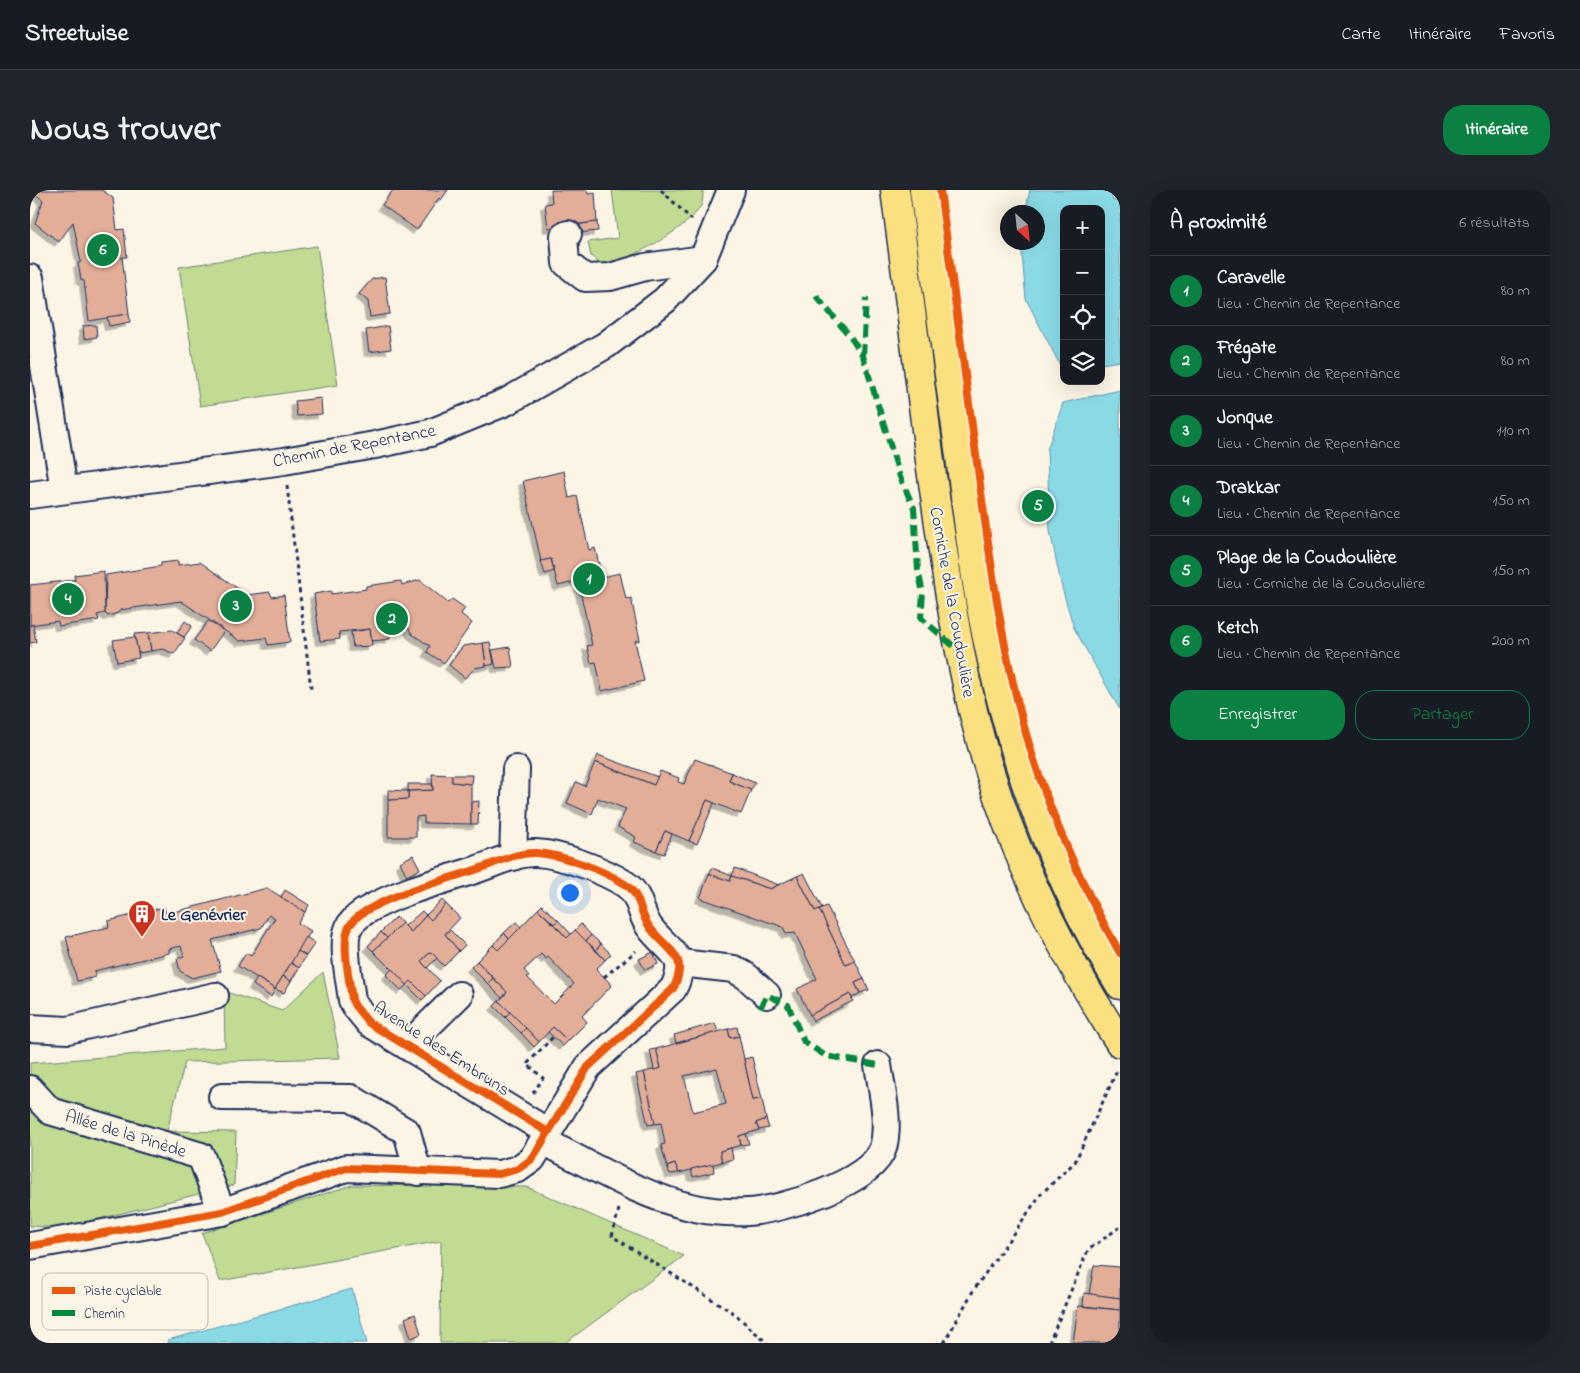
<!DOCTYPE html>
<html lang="fr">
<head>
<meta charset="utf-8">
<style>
  body { margin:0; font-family:"Indie Flower",sans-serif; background:#20242c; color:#f1f3f6 }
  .controls { position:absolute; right:15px; top:15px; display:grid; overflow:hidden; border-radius:10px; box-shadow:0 5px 20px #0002 }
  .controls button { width:45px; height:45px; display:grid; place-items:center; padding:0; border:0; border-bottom:1px solid #363941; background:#171b24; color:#f1f3f6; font:25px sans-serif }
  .compass { position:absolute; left:970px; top:15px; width:45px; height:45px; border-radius:50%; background:#171b24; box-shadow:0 5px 20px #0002; rotate:153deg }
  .you { position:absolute; left:539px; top:702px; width:18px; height:18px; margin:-12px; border:4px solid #fff; border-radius:50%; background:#1a73e8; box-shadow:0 0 0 8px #1a73e833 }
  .badge { display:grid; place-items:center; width:32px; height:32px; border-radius:50%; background:#0b8043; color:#fff; font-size:16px; font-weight:700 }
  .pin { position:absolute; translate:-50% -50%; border:2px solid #fff; box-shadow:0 1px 5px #0006 }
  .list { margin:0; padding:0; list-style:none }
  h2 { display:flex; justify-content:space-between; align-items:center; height:65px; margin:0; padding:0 20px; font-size:21px }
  h2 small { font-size:16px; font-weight:400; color:#9ea1a6 }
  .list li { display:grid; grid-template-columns:32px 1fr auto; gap:15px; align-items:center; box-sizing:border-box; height:70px; padding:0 20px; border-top:1px solid #363941 }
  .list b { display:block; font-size:19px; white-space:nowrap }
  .list p { margin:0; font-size:16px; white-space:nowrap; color:#9ea1a6 }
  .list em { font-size:16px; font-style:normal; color:#9ea1a6 }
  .actions { display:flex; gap:10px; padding:15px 20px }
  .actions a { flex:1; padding:11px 0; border:1px solid #0b8043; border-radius:20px; text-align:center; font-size:18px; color:#0b8043 }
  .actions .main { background:#0b8043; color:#fff }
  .icon { flex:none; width:28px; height:28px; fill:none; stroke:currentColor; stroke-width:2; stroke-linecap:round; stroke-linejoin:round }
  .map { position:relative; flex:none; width:1090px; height:1153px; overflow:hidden; border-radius:20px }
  header { display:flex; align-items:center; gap:30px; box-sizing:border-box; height:70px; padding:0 25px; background:#171b24; border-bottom:1px solid #363941 }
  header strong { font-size:24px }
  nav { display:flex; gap:28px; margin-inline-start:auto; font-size:18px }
  .intro { display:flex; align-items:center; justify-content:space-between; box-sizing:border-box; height:120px; padding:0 30px }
  h1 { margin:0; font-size:35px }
  .button { padding:12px 22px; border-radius:20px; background:#0b8043; color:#fff; font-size:18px; font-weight:700 }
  main { display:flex; gap:30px; padding:0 30px }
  aside { flex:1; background:#171b24; border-radius:20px; box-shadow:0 5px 20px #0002 }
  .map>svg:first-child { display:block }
</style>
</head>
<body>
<header>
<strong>Streetwise</strong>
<nav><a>Carte</a><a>Itinéraire</a><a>Favoris</a></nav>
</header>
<div class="intro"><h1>Nous trouver</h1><a class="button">Itinéraire</a></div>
<main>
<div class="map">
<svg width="1090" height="1153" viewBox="0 0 1090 1153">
  <defs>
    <filter id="shadow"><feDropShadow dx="-4.5" dy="4.5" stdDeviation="0" flood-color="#0004"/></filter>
  </defs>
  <rect width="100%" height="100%" fill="#fcf5e5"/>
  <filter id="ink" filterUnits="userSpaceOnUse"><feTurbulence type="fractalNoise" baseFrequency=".02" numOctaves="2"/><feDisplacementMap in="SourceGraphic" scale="10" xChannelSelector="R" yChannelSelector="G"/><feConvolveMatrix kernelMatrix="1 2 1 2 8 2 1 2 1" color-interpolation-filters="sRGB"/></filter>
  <g filter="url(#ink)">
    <!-- green -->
    <g fill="#c1db92" stroke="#6e8578">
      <path d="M582,0H673C673,4 673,12 671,16C659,38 596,73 571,75L561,66L558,52L588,48Z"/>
      <polygon points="287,56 308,195 170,216 149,77"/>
      <polygon points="293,782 310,868 155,872 137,941 206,942 204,995 33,1038 0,1036 0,873 195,857 194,801 252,821"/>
      <polygon points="322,995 497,997 654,1066 535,1153 410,1153 411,1051 190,1091 172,1043"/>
    </g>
    <!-- water -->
    <g fill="#8adae6" stroke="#5e96b0">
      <polygon points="1000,0 1080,0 1083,11 1090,9 1090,171 1071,174 1071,19 1034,19 1033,181 996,109 991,53 1008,52 1008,22 995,22"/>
      <polygon points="1090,200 1090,520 1044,438 1032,398 1020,341 1017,260 1033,213"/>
      <polygon points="322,1099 337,1153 138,1153 138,1150"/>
    </g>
    <!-- building -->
    <g fill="#e3ae98" stroke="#1b2f5e" fill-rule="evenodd" filter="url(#shadow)">
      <polygon points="0,0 72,0 83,8 87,40 94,39 97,67 92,67 99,124 59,131 54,91 51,90 48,73 51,72 43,32 29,52 5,33 13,10"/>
      <polygon points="363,0 418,0 411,10 409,8 387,40 352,15"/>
      <polygon points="521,0 557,0 558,4 565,3 567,32 518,38 515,14 522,13"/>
      <polygon points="567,32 568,41 538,44 537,36"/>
      <polygon points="355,87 360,124 340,127 338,111 329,104 342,89"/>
      <polygon points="99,124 100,132 79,136 77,127"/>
      <polygon points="66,135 67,147 54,149 53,136"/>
      <polygon points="358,136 361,159 339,162 336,140"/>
      <polygon points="291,208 292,224 267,226 265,211"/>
      <polygon points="534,281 539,308 547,306 559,360 565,358 572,387 590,383 596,409 601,408 610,450 605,451 614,491 572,501 566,472 561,473 557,456 562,455 548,391 528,396 521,369 511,371 493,291"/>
      <polygon points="521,369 524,381 515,384 511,371"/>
      <polygon points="148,371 148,375 170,372 217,405 240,402 242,407 254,405 260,452 238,455 236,448 210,451 151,411 90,420 88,423 78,426 75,423 76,385 131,376 131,373"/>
      <polygon points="74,381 75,423 67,425 69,430 29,436 28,431 0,435 0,395 45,390 44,385"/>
      <polygon points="390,390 418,413 422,409 435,418 431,424 442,433 414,473 397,462 400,456 382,444 376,434 359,436 360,449 342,451 340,439 309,442 310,449 290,451 284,404 301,401 301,404 336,399 336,396 371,391 372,395"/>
      <polygon points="155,431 162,436 154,447 147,443"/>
      <polygon points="178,431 194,441 180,461 164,450"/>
      <polygon points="0,435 3,435 6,452 0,453"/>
      <polygon points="340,439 342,456 323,457 321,442"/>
      <polygon points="142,440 155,448 144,464 133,459 121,461 118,443"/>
      <polygon points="118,443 121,461 108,463 104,444"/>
      <polygon points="105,447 109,468 87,472 83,450"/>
      <polygon points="460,452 464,474 456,476 453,453"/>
      <polygon points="453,453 456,476 445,478 435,488 419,475 433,456"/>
      <polygon points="480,457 483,477 466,478 462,460"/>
      <polygon points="568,565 628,587 624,595 565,572"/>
      <polygon points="665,569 702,583 699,591 721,600 711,624 677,610 659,651 635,641 626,661 604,652 606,647 588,637 596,619 568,608 562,624 537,613 546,592 555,596 565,572 624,595 630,581 649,588 648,592 654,594"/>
      <polygon points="702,583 725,593 721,600 699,591"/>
      <polygon points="402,584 422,585 422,592 441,594 441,634 394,633 394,626 386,627 386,647 358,647 358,610 378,609 378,601 403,600"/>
      <polygon points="422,585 442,585 441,594 422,592"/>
      <polygon points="378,594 402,594 403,600 378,601"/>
      <polygon points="358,600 378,601 378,609 358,610"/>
      <polygon points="677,610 684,613 667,654 659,651"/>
      <polygon points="449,611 448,634 441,634 441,612"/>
      <polygon points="635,641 642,644 634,664 626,661"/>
      <polygon points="383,665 390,679 377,686 370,672"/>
      <polygon points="682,678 702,686 700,691 679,684"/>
      <polygon points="705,678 749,695 740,699 702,686"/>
      <polygon points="774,683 792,718 785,721 767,686"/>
      <polygon points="679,684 700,691 702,686 740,699 767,686 785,721 789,719 816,775 825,771 834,789 825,793 830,803 822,808 820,804 780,825 767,799 787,789 765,743 756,744 753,737 670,708"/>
      <polygon points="237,698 275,722 268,733 281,741 245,799 208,776 216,763 221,766 245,728 239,725 231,738 182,750 191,781 162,788 150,781 147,769 154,766 151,756 139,759 139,763 64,781 66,787 47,791 36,747 79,737 78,731 134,717 136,724"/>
      <polygon points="255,700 279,715 275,722 251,707"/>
      <polygon points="412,710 416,714 401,730 396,725"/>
      <polygon points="416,714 430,728 415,744 429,761 414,776 401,762 391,771 410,791 396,806 381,791 377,795 343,761 372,733 381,742 396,725 401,730"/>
      <polygon points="512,715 528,730 524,734 508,719"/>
      <polygon points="797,716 825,771 816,775 789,719"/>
      <path d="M508,719L537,748L545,740L575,770L566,779L582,795L552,826L557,832L538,851L523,837L509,852L469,811L477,802L447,771L463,755L468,760ZM511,764L516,769L518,767L544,794L524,814L497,787L499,786L494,780Z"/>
      <polygon points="392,721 396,725 381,742 375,736"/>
      <polygon points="366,727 372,733 357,748 351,742"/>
      <polygon points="528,730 541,744 537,748 524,734"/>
      <polygon points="486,732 491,737 479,749 474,743"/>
      <polygon points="551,734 561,745 556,751 545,740"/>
      <polygon points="420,740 435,755 429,761 415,744"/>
      <polygon points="351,742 357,748 343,761 338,756"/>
      <polygon points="474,743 479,749 468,760 463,755"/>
      <polygon points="561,745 571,754 566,760 556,751"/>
      <polygon points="276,747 285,753 276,766 268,761"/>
      <polygon points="571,754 581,764 575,770 566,760"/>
      <polygon points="268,761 276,766 269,778 261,773"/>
      <polygon points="401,762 407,768 397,778 391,771"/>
      <polygon points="623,762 628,774 615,780 609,769"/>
      <polygon points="447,771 463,788 458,794 441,777"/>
      <polygon points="261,773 269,778 261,791 253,786"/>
      <polygon points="362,779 377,795 371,800 356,785"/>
      <polygon points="253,786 261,791 254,803 245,799"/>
      <polygon points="227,788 245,799 241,807 223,795"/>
      <polygon points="463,788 477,802 472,808 458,794"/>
      <polygon points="834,789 839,800 830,803 825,793"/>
      <polygon points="381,791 396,806 392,810 377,795"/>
      <polygon points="820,804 823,811 783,831 780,825"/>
      <polygon points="469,811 480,822 475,827 464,816"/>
      <polygon points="480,822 496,838 491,843 475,827"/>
      <polygon points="685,833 688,842 646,853 644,845"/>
      <polygon points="523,837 538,851 533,856 518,842"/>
      <polygon points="707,837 709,846 700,848 698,839"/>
      <polygon points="496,838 509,852 504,857 491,843"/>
      <path d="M698,839L700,848L709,846L723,910L732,909L736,929L726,933L729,940L709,946L711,955L690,961L692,972L649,983L645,974L637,977L631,955L635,954L631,933L625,934L614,882L631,878L626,859ZM687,878L696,914L663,922L654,886Z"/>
      <polygon points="626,859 631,878 624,880 620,860"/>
      <polygon points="722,867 732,909 723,910 714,869"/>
      <polygon points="614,882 625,934 618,935 606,884"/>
      <polygon points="736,929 739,938 729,940 726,933"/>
      <polygon points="716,944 719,954 711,955 709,946"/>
      <polygon points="701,958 703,969 692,972 690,961"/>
      <polygon points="645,974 649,983 640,984 637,977"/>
      <polygon points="683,974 684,982 663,987 661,979"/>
      <polygon points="1064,1075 1090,1077 1090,1108 1059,1104"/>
      <polygon points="1054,1103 1090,1108 1090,1120 1053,1116"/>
      <polygon points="1048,1116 1090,1120 1090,1153 1043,1153"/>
      <polygon points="385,1124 391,1144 381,1148 375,1128"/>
    </g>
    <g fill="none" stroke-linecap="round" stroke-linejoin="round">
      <defs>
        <g id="minor">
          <polyline points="538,44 534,46 536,73 555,88 580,87 615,77 673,69"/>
          <polyline points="0,88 34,300"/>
          <polyline points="0,305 254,271 345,255 400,243 476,212 576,155 635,110 673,69 701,0"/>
          <polyline points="483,667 486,579"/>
          <polyline points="650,773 704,779 716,786 737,805"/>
          <polyline points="0,838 38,840 185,806"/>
          <polyline points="377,856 429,805"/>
          <polyline points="0,899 20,921 171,966 192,1022"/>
          <polyline points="192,907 321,908 377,942 388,982"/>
          <path d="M513,951C561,975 612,1007 665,1018C683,1022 699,1023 718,1022C751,1020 842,993 853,958C860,932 852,901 848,875"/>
          <path d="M0,1056L192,1022L316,978L469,984L488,979L502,969L558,877L643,799C660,766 639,762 621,739C609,725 612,705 595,694C575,681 531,664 506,663C487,662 466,673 448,679C412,691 374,700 341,718C333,722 325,728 320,735C310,750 320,792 322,810L325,816L339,833L518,942"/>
        </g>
        <g id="major">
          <path d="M865,0C877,90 889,181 900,271C914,371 927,469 955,566C984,667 1033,765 1090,853"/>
          <path d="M894,0C906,86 917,173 929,259C937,322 944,386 957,448C982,571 1024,688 1090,795"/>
        </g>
      </defs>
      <!-- minor casing -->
      <use href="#minor" stroke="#1b2f5e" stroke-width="30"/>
      <!-- major casing -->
      <use href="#major" stroke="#1b2f5e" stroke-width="31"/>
      <!-- path -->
      <g stroke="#1b2f5e" stroke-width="3" stroke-dasharray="4 4" stroke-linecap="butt">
        <polyline points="631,0 662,30"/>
        <polyline points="257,296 281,499"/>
        <polyline points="574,787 606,761"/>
        <polyline points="503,903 513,888 497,874 523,847"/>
        <polyline points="589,1019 582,1046 705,1124 737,1153"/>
        <polyline points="914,1153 943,1101 1011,1004 1045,972 1088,879"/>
        <polyline points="1019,1153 1058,1060 1090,1037"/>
      </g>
      <!-- minor -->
      <use href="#minor" stroke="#fcf5e5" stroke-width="26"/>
      <!-- major -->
      <use href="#major" stroke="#fbe080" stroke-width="28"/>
      <!-- quiet -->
      <g stroke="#00873e" stroke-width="6" stroke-dasharray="12 6" stroke-linecap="butt">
        <polyline points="786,106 819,145 833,166 870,287 884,318 888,380 893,403 891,428 928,460"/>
        <polyline points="833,166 836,108"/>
        <polyline points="730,818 737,805 758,815 774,852 796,866 848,875"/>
      </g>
      <defs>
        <g id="cycleway">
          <path d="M910,0C922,93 935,186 948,280C961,376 973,471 1002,564C1024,634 1054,700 1090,763"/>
          <path d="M0,1056L192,1022L316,978L469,984L488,979L502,969L558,877L643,799C660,766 639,762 621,739C609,725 612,705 595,694C575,681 531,664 506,663C487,662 466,673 448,679C412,691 374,700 341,718C333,722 325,728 320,735C310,750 320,792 322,810L325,816L339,833L518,942"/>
        </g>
      </defs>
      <!-- cycleway casing -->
      <use href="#cycleway" stroke="#fcf5e5" stroke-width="11"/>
      <!-- cycleway -->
      <use href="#cycleway" stroke="#e8590c" stroke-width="8"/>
    </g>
  </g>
  <!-- icons -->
  <defs>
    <symbol id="building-pin" viewBox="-11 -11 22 30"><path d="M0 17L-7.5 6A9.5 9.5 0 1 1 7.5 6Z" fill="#c8321e" stroke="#fcf5e5"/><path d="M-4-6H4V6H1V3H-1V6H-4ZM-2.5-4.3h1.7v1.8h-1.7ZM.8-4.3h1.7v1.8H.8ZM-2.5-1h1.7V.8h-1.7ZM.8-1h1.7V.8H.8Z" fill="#fff"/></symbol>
  </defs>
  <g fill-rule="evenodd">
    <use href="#building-pin" x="96" y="708" width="32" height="43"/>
  </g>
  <g text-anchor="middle" stroke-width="4" stroke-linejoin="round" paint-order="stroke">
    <!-- street labels -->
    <g font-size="18" fill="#1b2f5e" stroke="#fcf5e5">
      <text transform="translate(324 255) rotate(-11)" y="6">Chemin de Repentance</text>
      <text transform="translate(923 412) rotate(80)" y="6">Corniche de la Coudoulière</text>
      <text transform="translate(412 858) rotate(33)" y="6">Avenue des Embruns</text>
      <text transform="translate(96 943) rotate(17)" y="6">Allée de la Pinède</text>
    </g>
    <!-- poi labels -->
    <g font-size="18" font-weight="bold" fill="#1b2f5e" stroke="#fcf5e5" text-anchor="start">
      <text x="131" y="730">Le Genévrier</text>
    </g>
  </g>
  <!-- legend -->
  <rect x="12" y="1083" width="166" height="57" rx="8" fill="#fcf5e5" stroke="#b8babc" stroke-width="1"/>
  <rect x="22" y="1097" width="23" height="7" fill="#e8590c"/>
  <rect x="22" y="1120" width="23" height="6" fill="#00873e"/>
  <g font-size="14" fill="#1b2f5e">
    <text x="54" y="1105">Piste cyclable</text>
    <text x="54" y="1128">Chemin</text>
  </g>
</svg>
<div class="controls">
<button>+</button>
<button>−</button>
<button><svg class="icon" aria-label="locate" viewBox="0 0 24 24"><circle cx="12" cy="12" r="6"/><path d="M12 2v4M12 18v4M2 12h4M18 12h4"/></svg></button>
<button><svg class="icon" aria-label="layers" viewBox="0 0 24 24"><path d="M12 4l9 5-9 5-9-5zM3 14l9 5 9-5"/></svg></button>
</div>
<svg class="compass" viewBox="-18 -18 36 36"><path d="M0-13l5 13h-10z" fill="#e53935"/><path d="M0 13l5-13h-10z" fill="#9ea1a6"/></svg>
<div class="you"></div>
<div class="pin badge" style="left:559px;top:389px">1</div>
<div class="pin badge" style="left:362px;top:429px">2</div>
<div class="pin badge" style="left:206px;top:416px">3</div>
<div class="pin badge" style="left:38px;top:409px">4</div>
<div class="pin badge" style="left:1008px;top:316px">5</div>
<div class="pin badge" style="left:73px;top:60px">6</div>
</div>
<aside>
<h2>À proximité<small>6 résultats</small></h2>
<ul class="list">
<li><span class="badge">1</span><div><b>Caravelle</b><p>Lieu · Chemin de Repentance</p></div><em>80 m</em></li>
<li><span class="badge">2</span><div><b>Frégate</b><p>Lieu · Chemin de Repentance</p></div><em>80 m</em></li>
<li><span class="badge">3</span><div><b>Jonque</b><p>Lieu · Chemin de Repentance</p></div><em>110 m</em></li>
<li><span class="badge">4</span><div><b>Drakkar</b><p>Lieu · Chemin de Repentance</p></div><em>150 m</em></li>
<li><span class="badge">5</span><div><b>Plage de la Coudoulière</b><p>Lieu · Corniche de la Coudoulière</p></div><em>150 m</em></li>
<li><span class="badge">6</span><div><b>Ketch</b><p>Lieu · Chemin de Repentance</p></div><em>200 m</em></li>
</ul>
<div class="actions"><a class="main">Enregistrer</a><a>Partager</a></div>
</aside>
</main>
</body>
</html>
